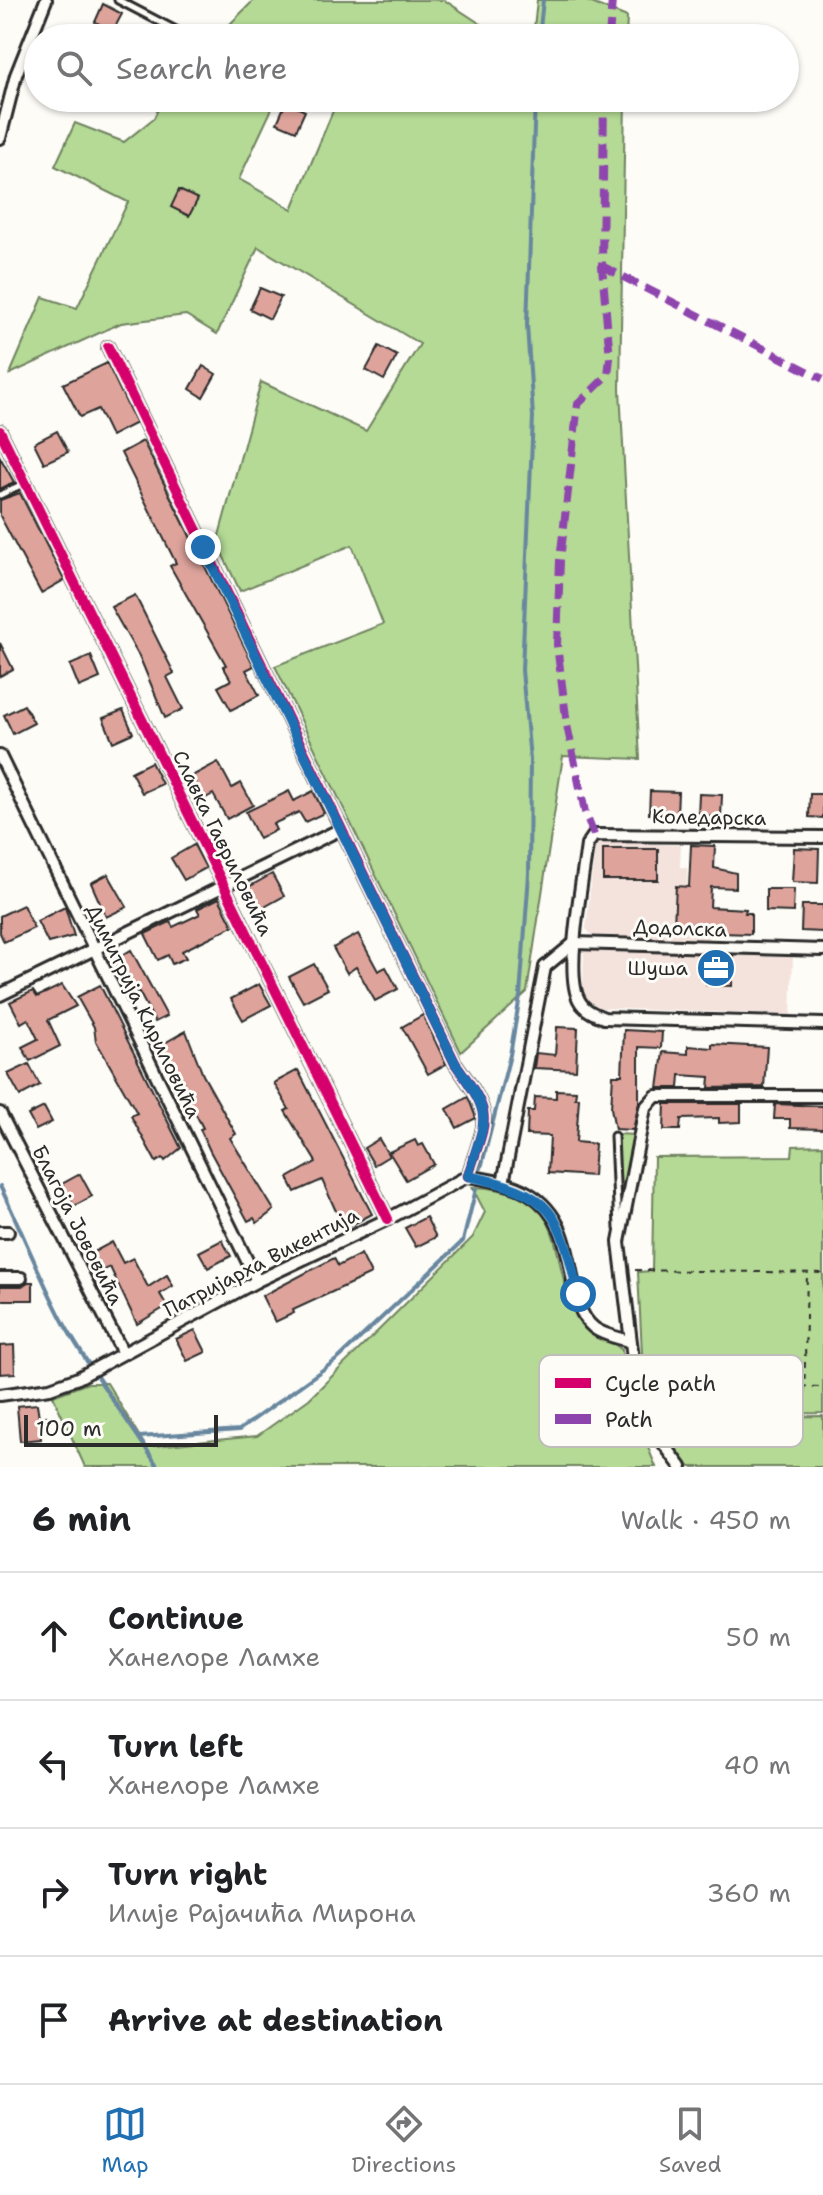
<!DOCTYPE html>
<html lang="en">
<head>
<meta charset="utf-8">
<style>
  body { margin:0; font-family:"Shantell Sans",sans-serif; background:#f2f2f2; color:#202124 }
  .scale { position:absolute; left:24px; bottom:20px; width:194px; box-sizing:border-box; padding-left:8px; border:4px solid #2b2b2b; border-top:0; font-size:22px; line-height:28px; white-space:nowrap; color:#2b2b2b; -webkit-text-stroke:6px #fdfcf7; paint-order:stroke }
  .stop { position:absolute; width:24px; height:24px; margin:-18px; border:6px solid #1f6fb2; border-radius:50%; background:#fff }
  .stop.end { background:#1f6fb2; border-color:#fff; box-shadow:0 2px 8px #0008 }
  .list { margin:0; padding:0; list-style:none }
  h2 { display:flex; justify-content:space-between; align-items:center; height:104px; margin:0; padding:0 32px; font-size:34px }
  h2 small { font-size:26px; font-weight:400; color:#757577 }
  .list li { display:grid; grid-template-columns:52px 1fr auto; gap:24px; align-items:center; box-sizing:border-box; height:128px; padding:0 32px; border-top:2px solid #e0e0e0 }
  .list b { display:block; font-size:30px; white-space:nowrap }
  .list p { margin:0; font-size:26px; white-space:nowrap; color:#757577 }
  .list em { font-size:26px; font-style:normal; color:#757577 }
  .icon { flex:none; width:44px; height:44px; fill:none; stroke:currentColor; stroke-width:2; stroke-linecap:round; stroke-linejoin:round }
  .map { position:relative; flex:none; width:823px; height:1467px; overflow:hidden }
  .search { position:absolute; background:#fff; box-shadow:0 2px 6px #0004; left:24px; right:24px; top:24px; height:88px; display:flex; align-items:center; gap:20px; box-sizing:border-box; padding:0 28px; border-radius:44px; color:#757577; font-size:30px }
  .sheet { height:616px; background:#fff }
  nav { display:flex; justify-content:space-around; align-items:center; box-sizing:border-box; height:112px; border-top:2px solid #e0e0e0; background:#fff; font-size:22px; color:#757577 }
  nav a { display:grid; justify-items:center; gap:4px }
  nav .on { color:#1f6fb2 }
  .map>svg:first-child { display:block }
</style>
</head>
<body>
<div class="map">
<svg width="823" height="1467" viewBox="0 0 823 1467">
  <rect width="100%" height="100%" fill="#fdfcf7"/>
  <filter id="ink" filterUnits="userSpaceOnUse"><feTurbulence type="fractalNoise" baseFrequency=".0125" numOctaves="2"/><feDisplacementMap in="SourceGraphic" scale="16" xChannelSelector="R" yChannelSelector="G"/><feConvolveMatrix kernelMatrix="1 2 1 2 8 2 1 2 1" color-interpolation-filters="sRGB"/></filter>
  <g filter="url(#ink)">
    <!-- built -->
    <g fill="#f4e2dc">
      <polygon points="599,842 681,845 680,867 687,868 687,887 710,888 708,939 592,935 586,929 595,847"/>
      <polygon points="584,948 793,956 791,1015 602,1008 590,1002 583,992"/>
    </g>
    <!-- green -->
    <g fill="#b4da95" stroke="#708260" stroke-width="2">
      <polygon points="254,0 444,0 502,38 216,38"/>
      <polygon points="537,0 584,0 627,17 626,38 533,38"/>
      <polygon points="163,98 277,98 239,179 292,209 333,111 311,98 625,98 620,389 640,759 563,756 527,992 461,1052 275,666 383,624 352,545 240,591 217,543 261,382 366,431 420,344 258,247 217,334 186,315 121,323 10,374 43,297 77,308 128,202 55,166 75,123 124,142 154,118"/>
      <polygon points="617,1134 635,1135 620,1214"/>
      <polygon points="823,1145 823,1413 645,1415 638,1272 652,1271 654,1157 792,1156 793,1146"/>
      <path d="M472,1187C579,1190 543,1262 581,1323C590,1339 610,1338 622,1350L626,1394L656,1467H85L53,1396L88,1383H107L146,1447L257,1436L309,1399L473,1237L485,1212Z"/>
      <polygon points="823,1416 823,1467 690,1467 676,1455 653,1418"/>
    </g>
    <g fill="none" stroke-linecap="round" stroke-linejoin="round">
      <!-- stream -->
      <g stroke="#68879f" stroke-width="4">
        <polyline points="539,38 543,0"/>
        <polyline points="481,1168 510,1055 520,996 529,874 530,760 522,670 533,417 527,325 535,98"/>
        <path d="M0,1186C23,1233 41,1281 66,1327C93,1375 128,1420 158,1467"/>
        <polyline points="139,1437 239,1430 339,1358 463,1241 476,1189"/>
      </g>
    </g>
    <!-- building -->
    <g fill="#dea49c" stroke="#2b2b2b" stroke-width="2">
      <polygon points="103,4 122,14 113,31 95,22"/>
      <polygon points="286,102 305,111 296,131 277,123"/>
      <polygon points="179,190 198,199 189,216 171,207"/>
      <polygon points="260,288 281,297 270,319 250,309"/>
      <polygon points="379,346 397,356 384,380 366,370"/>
      <polygon points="107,363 136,423 111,436 98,409 80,417 63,384"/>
      <polygon points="203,366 216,374 203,397 190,389"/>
      <polygon points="57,431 68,452 44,463 34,443"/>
      <polygon points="143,441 254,666 246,670 259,695 231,710 218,687 231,680 223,666 226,665 170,566 176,563 121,453"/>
      <polygon points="0,457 14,482 0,489"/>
      <polygon points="20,493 64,580 41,593 0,516 0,500"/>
      <polygon points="135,595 174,673 167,677 183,709 165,718 140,658 111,607"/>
      <polygon points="0,643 13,669 0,676"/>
      <polygon points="91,656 100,678 79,687 70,665"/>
      <polygon points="24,705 34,723 13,734 4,715"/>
      <polygon points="123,710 133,733 113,742 103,718"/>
      <polygon points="151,762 162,784 142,793 131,772"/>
      <polygon points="218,762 232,788 241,783 253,805 227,819 213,794 204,799 192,776"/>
      <polygon points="289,791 294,801 313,791 324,813 305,822 299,812 273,824 276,830 259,839 246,812"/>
      <polygon points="650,791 678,792 677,815 649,814"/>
      <polygon points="699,794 722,795 721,817 698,816"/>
      <polygon points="810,794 823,794 823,818 809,817"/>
      <polygon points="194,845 206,868 184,880 171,858"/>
      <polygon points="691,845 715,846 714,868 736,873 736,888 711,887 710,907 746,909 745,913 751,913 751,934 721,933 721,926 674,924 676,886 689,887"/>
      <polygon points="794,848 819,849 818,883 792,882"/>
      <rect x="603" y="849" width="55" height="31"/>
      <polygon points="108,874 127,907 106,917 91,883"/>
      <polygon points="272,874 284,896 259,910 247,888"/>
      <polygon points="766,889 794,889 793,912 766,911"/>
      <polygon points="219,898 233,926 182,951 186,958 172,964 168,955 158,960 145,934 170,922 173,927 200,914 197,909"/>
      <polygon points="23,905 34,928 4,942 0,933 0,916"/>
      <polygon points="802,905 823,905 823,932 801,931"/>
      <polygon points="65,907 74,936 48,943 37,921"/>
      <polygon points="358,934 378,971 386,967 398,989 375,1001 356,967 347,973 333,948"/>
      <polygon points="131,950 167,1016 155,1022 139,992 130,992 116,965 119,964 116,959"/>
      <polygon points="708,955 733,955 732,986 706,985 706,978 700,978 700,958 708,958"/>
      <polygon points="314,964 328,989 303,1002 289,977"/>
      <polygon points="259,984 271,1005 243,1020 231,999"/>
      <polygon points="62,985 76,1006 48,1020 60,1046 30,1061 22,1047 38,1039 28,1019 21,1023 10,1002 33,991 37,997"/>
      <polygon points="100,985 181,1148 165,1161 163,1158 156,1162 131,1116 137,1113 96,1041 94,1027 77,997"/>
      <polygon points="423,1015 446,1064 428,1074 402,1027"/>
      <polygon points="557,1027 578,1028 576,1070 534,1068 536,1053 555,1055"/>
      <polygon points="624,1030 662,1032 661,1048 639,1047 639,1103 633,1130 615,1129 611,1108 613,1075 622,1075"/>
      <polygon points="186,1031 203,1075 236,1134 230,1138 274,1210 257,1223 254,1218 248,1221 210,1151 200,1129 203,1128 189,1101 193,1099 161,1045"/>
      <polygon points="712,1044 767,1047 764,1087 709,1088 710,1077 680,1075 679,1088 658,1088 663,1052 688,1054 688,1046 712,1048"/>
      <polygon points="29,1064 40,1085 20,1096 8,1074"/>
      <polygon points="298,1070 372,1214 344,1229 322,1180 295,1192 288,1178 316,1162 285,1111 289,1109 274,1083"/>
      <polygon points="556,1090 576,1091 575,1098 579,1098 576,1142 595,1144 593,1176 548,1173 550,1136 527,1135 528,1111 534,1111 535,1097 556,1098"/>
      <polygon points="468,1097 476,1118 457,1128 447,1109"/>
      <polygon points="665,1104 741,1104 741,1122 719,1123 719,1118 681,1119 680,1130 664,1130"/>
      <polygon points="775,1104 823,1106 823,1129 790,1128 790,1119 774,1119"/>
      <polygon points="44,1107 52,1122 36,1130 28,1115"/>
      <polygon points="379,1139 389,1156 374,1165 364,1148"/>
      <polygon points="415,1140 418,1146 423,1144 434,1164 406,1180 389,1152"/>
      <polygon points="80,1174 92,1196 74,1206 62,1184"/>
      <polygon points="426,1217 436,1237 416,1247 405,1228"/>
      <polygon points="222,1240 231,1256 208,1268 199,1252"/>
      <polygon points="112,1242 123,1263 133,1258 148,1287 167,1275 173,1286 160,1294 167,1306 137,1324 110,1267 99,1272 90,1254"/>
      <polygon points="361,1254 371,1274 293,1310 294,1313 275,1322 262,1296 334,1258 338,1266"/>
      <polygon points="28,1282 33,1282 33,1300 0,1300 0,1286 22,1286"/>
      <polygon points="195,1330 206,1352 187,1361 176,1339"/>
      <polygon points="14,1345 15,1373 0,1374 0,1346"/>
      <polygon points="37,1404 39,1417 47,1416 49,1429 40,1430 41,1439 20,1441 17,1406"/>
    </g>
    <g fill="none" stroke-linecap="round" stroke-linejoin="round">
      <defs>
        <g id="lane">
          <polyline points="118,0 191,38"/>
          <polyline points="0,495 25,483"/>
          <polyline points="614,1136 618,1229"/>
        </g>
        <g id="street">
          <polyline points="0,138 16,75 46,0"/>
          <path d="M108,347L455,1063C494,1118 488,1114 468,1176"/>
          <polyline points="0,431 388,1219"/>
          <polyline points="0,756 257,1281"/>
          <path d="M823,837L594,835L587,845C583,878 564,973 579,1000C584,1010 594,1014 604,1018L823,1024"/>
          <polyline points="545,967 574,943 823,950"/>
          <polyline points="0,995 341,829"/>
          <polyline points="0,1113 123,1353"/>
          <polyline points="503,1183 545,967"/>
          <polyline points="0,1232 8,1232"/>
          <polyline points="0,1278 21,1278"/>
          <path d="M0,1395L50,1388L78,1378L257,1281L388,1219L468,1176C487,1180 510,1182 528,1193C585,1227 560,1301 594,1328C603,1335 618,1338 629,1341"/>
          <polyline points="681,1467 655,1432 637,1392 619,1242 645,1108 656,1096 823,1096"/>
        </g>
      </defs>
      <!-- lane casing -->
      <use href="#lane" stroke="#2b2b2b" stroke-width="11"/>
      <!-- street casing -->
      <use href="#street" stroke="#2b2b2b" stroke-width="16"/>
      <!-- path -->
      <g stroke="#2b2b2b" stroke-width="2" stroke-dasharray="6 6" stroke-linecap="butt">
        <polyline points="635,1270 823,1273"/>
        <polyline points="657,1382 823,1387"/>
        <polyline points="804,1404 807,1273"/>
      </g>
      <!-- lane -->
      <use href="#lane" stroke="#fdfcf7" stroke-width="5"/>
      <!-- street -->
      <use href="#street" stroke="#fdfcf7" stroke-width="10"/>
      <!-- quiet -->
      <g stroke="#8e44ad" stroke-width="8" stroke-dasharray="16 8" stroke-linecap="butt">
        <polyline points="609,38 612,0"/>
        <polyline points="602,266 823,379"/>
        <polyline points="594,835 585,812 567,725 557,645 560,560 578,404 608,375 610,358 602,266 604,98"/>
      </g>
      <defs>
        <g id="cycleway">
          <path d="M108,347L455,1063C494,1118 488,1114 468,1176"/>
          <polyline points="0,431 388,1219"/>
        </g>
      </defs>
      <!-- cycleway casing -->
      <use href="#cycleway" stroke="#fdfcf7" stroke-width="15"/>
      <!-- cycleway -->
      <use href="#cycleway" stroke="#d6006c" stroke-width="10"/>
    </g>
  </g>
  <g fill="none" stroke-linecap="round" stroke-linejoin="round" filter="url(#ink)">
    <!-- route -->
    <path stroke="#1f6fb2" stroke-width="10" d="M203,547L455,1063C494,1118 487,1114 468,1176C553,1193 560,1212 578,1294"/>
  </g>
  <!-- icons -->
  <defs>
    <symbol id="office-disc" viewBox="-11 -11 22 22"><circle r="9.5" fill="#1f6fb2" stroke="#fdfcf7"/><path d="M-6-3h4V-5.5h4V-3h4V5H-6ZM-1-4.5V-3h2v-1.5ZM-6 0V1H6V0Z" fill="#fff"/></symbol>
  </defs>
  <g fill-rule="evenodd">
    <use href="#office-disc" x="694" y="946" width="44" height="44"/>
  </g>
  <g text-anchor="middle" stroke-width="6" stroke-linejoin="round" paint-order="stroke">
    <!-- street labels -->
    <g font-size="20" fill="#2b2b2b" stroke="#fdfcf7">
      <text transform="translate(709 817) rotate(1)" y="7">Коледарска</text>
      <text transform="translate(223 843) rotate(64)" y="7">Славка Гавриловића</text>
      <text transform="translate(680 928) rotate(2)" y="7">Додолска</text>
      <text transform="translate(144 1011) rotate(64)" y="7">Димитрија Кириловића</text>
      <text transform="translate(78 1225) rotate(63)" y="7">Благоја Јововића</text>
      <text transform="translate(261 1262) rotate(-27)" y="7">Патријарха Викентија</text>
    </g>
    <!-- poi labels -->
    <g font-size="20" fill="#2b2b2b" stroke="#fdfcf7" text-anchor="end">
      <text x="688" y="975">Шуша</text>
    </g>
  </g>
  <!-- legend -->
  <rect x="539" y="1355" width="264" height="92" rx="12" fill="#fdfcf7" stroke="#bebdba" stroke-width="2"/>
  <rect x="555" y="1378" width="36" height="10" fill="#d6006c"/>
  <rect x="555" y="1414" width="36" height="10" fill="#8e44ad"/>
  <g font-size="22" fill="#2b2b2b">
    <text x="605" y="1391">Cycle path</text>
    <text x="605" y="1427">Path</text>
  </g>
</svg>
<div class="scale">100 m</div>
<div class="stop" style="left:578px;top:1294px"></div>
<div class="stop end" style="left:203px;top:547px"></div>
<div class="search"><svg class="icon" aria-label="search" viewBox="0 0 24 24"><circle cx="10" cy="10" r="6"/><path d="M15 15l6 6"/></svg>Search here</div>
</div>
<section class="sheet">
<h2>6 min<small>Walk · 450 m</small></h2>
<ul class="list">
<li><svg class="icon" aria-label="ahead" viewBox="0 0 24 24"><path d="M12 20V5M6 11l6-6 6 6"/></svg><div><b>Continue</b><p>Ханелоре Ламхе</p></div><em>50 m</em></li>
<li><svg class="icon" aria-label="left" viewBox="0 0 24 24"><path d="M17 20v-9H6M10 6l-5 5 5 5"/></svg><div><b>Turn left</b><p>Ханелоре Ламхе</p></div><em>40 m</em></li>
<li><svg class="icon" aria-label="right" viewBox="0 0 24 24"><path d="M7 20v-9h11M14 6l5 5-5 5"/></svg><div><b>Turn right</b><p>Илије Рајачића Мирона</p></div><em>360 m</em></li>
<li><svg class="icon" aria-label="arrive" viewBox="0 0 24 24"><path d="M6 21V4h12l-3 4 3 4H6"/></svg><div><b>Arrive at destination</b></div></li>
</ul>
</section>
<nav>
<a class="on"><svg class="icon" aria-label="map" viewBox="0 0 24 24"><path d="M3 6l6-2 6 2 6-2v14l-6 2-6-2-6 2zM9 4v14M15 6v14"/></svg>Map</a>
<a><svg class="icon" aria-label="directions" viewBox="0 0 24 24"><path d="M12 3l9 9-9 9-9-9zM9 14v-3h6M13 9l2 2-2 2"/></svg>Directions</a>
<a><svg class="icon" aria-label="saved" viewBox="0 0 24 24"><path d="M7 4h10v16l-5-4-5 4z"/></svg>Saved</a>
</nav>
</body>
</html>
